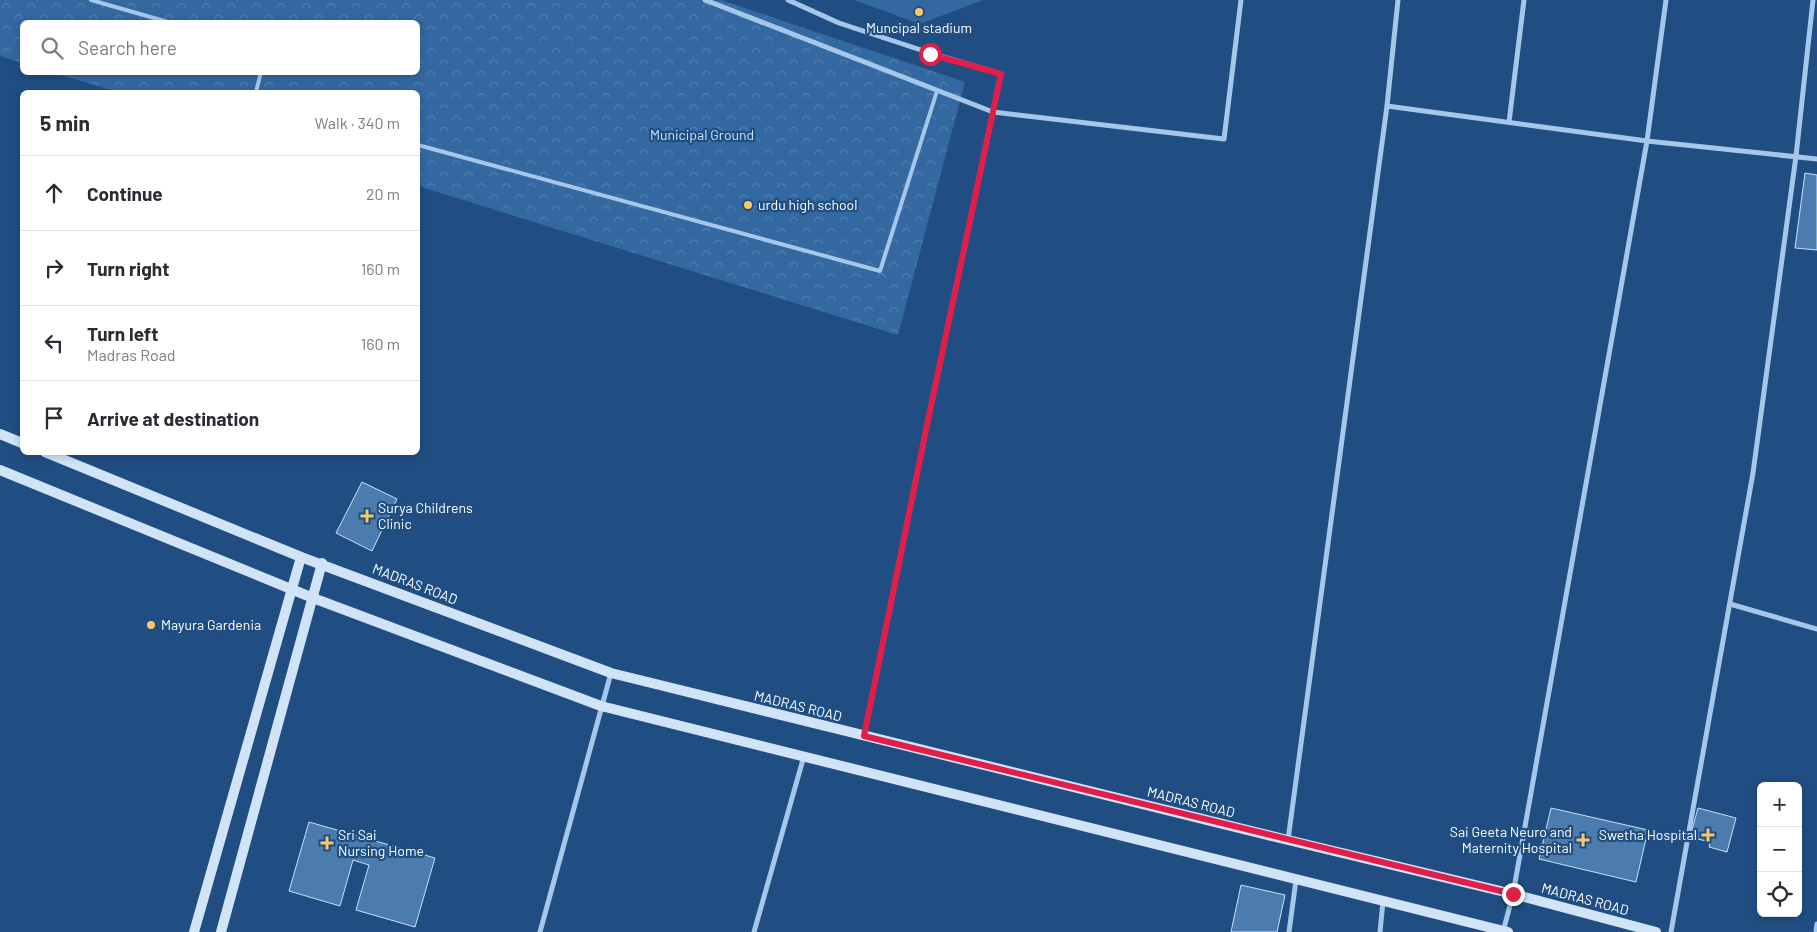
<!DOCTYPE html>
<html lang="en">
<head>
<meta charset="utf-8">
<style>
  body { margin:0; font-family:Barlow,sans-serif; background:#f7f7f7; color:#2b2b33 }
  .controls { position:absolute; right:15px; bottom:15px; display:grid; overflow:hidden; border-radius:8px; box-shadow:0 2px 8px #0003 }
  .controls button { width:45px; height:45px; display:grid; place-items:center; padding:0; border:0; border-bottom:1px solid #e1e1e2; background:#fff; color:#2b2b33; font:25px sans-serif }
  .stop { position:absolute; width:15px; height:15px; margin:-11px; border:4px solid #e11d48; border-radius:50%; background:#fff }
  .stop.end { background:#e11d48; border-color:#fff; box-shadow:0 1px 5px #0008 }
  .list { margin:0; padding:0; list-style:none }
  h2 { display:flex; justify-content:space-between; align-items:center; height:65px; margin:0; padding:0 20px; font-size:21px }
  h2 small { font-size:16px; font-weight:400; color:#7c7c81 }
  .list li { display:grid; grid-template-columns:32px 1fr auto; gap:15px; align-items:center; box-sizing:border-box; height:75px; padding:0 20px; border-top:1px solid #e1e1e2 }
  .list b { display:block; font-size:19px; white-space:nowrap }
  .list p { margin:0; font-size:16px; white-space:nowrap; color:#7c7c81 }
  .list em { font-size:16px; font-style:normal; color:#7c7c81 }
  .icon { flex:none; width:28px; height:28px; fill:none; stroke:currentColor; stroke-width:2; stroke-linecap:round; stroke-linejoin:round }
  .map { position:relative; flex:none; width:1817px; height:932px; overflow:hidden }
  .search { position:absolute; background:#fff; box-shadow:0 2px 8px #0003; left:20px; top:20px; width:400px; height:55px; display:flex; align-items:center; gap:12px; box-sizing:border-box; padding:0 18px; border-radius:8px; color:#7c7c81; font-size:19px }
  .panel { position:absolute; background:#fff; box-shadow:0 2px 8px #0003; left:20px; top:90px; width:400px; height:365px; border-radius:8px }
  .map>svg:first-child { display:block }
</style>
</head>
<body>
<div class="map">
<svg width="1817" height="932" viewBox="0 0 1817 932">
  <defs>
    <pattern id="park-crowns" width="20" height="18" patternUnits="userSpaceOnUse" patternTransform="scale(1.25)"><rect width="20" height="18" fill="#3368a1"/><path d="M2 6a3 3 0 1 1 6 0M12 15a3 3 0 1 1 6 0" fill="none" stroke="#527faf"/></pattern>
  </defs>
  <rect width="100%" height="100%" fill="#204e83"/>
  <!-- green -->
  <polygon fill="#3368a1" points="854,0 983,0 920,24"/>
  <!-- park -->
  <polygon fill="url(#park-crowns)" points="0,0 721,0 965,82 898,335 418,186 418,92 118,92 54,73 418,72 418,22 22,22 22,63 0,56"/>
  <!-- building -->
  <g fill="#4c7bad" stroke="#cbe0f7">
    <polygon points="1805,173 1817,175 1817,250 1795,248"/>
    <polygon points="362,482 397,499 372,551 336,533"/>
    <polygon points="1551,808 1648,830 1636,882 1539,859"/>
    <polygon points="1698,808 1736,818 1727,852 1709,847 1710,842 1690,837"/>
    <polygon points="309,822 435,858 415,927 356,910 369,865 353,860 340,906 289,891"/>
    <polygon points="1241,885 1285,895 1277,932 1231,932"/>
  </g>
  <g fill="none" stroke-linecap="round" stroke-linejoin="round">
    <!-- service -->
    <g stroke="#a6c7e9" stroke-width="4">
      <polyline points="91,0 168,22"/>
      <polyline points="256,92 261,72"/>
      <polyline points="418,145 880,271 937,91"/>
    </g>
    <!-- minor -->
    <g stroke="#a6c7e9" stroke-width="5">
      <polyline points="705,0 993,112 1224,139 1241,0"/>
      <polyline points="788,0 839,23 930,53 1001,74 928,420 864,736"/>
      <polyline points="1387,106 1398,0"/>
      <polyline points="1509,122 1524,0"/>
      <polyline points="1730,604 1817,629"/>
      <polyline points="1288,840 1387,106 1647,141 1817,159"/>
      <polyline points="540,932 611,673"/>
      <polyline points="754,932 804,756"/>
      <polyline points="1289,932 1296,880"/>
      <polyline points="1380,932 1383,901"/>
      <polyline points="1503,932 1513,894 1647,141 1666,0"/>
      <polyline points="1671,932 1753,473 1796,156 1813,0"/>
      <polyline points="1816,932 1817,924"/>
    </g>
    <!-- secondary -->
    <g stroke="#d1e3f7" stroke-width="10">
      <polyline points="0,434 22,443"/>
      <polyline points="45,452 301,557 611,673 1288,840 1513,894 1656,932"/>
      <polyline points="0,470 313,598 601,706 1508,932"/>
      <polyline points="194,932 301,557"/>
      <polyline points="221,932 322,563"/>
    </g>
  </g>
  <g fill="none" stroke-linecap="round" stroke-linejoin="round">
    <!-- route -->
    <polyline stroke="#e11d48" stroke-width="6" points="930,54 1001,74 928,420 864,736 1513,894"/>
  </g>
  <!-- markers -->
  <g fill="#f7c867" stroke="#204e83" stroke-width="2">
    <circle cx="919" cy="12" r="5"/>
    <circle cx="748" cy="205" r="5"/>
    <path d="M364.5 508.5h5v5h5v5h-5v5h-5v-5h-5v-5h5z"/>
    <circle cx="151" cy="625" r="5"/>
    <path d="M1705.5 827.5h5v5h5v5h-5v5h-5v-5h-5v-5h5z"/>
    <path d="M1580.5 832.5h5v5h5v5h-5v5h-5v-5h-5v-5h5z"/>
    <path d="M324.5 835.5h5v5h5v5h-5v5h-5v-5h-5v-5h5z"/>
  </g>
  <g text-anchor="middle" stroke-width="4.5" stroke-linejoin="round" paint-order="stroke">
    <!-- poi labels -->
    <g font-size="14" fill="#fff" stroke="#204e83" text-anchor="start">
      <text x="919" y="33" text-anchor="middle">Muncipal stadium</text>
      <text x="758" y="210">urdu high school</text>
      <text x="378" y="513">Surya Childrens<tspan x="378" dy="16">Clinic</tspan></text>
      <text x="161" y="630">Mayura Gardenia</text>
      <text x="1572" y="837" text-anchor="end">Sai Geeta Neuro and<tspan x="1572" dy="16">Maternity Hospital</tspan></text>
      <text x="338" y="840">Sri Sai<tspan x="338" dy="16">Nursing Home</tspan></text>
      <text x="1697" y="840" text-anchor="end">Swetha Hospital</text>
    </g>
    <!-- park labels -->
    <g font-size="14" fill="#cbe0f7" stroke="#204e83">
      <text x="702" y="140">Municipal Ground</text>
    </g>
    <!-- street labels -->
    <g font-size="14" fill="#fff" stroke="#204e83">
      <text transform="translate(415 584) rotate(21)" y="5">MADRAS ROAD</text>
      <text transform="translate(798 706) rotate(14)" y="5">MADRAS ROAD</text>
      <text transform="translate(1191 802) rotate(14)" y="5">MADRAS ROAD</text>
      <text transform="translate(1585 899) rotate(15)" y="5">MADRAS ROAD</text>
    </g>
  </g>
</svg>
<div class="controls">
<button>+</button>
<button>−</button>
<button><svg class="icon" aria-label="locate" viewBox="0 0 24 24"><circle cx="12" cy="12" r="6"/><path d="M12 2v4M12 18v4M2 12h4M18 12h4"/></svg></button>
</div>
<div class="stop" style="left:930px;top:54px"></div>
<div class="stop end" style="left:1513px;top:894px"></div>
<div class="search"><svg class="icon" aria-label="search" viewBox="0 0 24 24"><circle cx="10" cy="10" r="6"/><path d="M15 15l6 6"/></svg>Search here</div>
<section class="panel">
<h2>5 min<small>Walk · 340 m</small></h2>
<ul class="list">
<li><svg class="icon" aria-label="ahead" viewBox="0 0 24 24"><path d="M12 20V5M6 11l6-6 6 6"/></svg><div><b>Continue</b></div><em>20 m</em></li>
<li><svg class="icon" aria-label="right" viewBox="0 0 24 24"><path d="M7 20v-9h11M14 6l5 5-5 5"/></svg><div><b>Turn right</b></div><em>160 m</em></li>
<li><svg class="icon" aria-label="left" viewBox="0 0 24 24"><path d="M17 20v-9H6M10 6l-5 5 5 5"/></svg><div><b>Turn left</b><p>Madras Road</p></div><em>160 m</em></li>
<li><svg class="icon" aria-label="arrive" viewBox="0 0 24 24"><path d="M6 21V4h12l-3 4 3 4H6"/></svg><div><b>Arrive at destination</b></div></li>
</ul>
</section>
</div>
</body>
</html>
